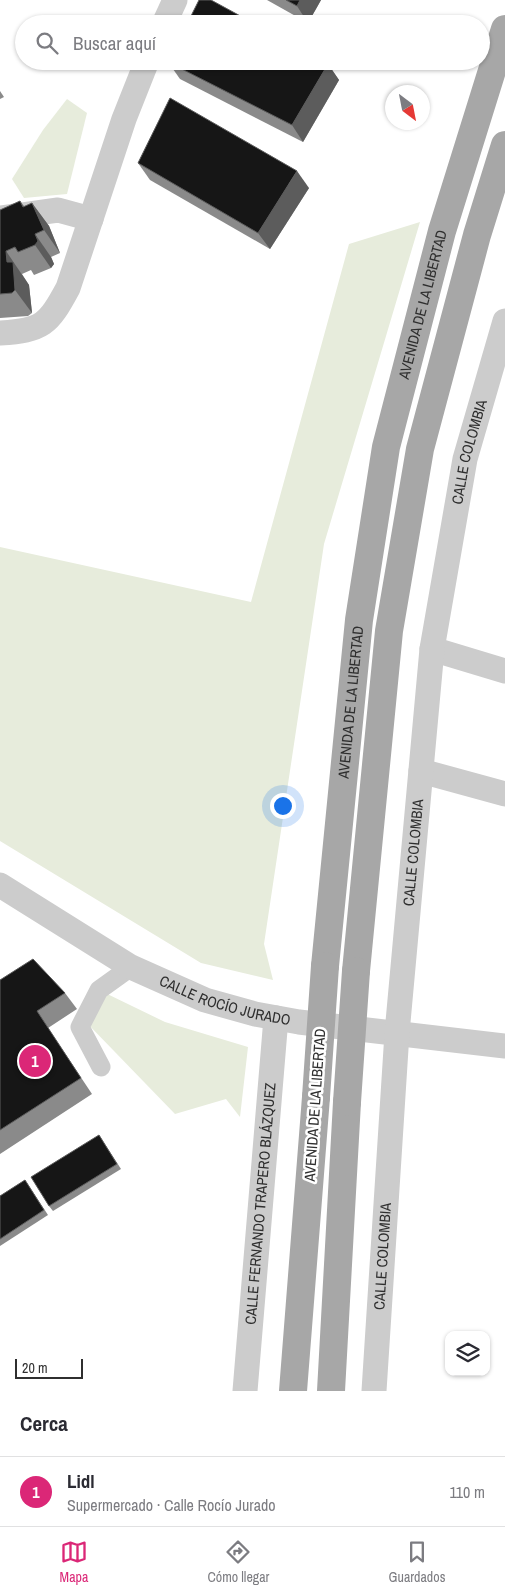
<!DOCTYPE html>
<html lang="es">
<head>
<meta charset="utf-8">
<style>
  body { margin:0; font-family:"Archivo Narrow",sans-serif; background:#f7f7f7; color:#2b2b33 }
  .controls { position:absolute; right:15px; bottom:15px; display:grid; overflow:hidden; border-radius:10px; box-shadow:0 1px 4px #0004 }
  .controls button { width:45px; height:45px; display:grid; place-items:center; padding:0; border:0; border-bottom:1px solid #e1e1e2; background:#fff; color:#2b2b33; font:25px sans-serif }
  .compass { position:absolute; left:385px; top:85px; width:45px; height:45px; border-radius:50%; background:#fff; box-shadow:0 1px 4px #0004; rotate:148deg }
  .scale { position:absolute; left:15px; bottom:12px; width:68px; box-sizing:border-box; padding-left:5px; border:2px solid #2f2f2f; border-top:0; font-size:14px; line-height:18px; white-space:nowrap; color:#2f2f2f; -webkit-text-stroke:4px #fff; paint-order:stroke }
  .you { position:absolute; left:282px; top:805px; width:18px; height:18px; margin:-12px; border:4px solid #fff; border-radius:50%; background:#1a73e8; box-shadow:0 0 0 8px #1a73e833 }
  .badge { display:grid; place-items:center; width:32px; height:32px; border-radius:50%; background:#db2777; color:#fff; font-size:16px; font-weight:700 }
  .pin { position:absolute; translate:-50% -50%; border:2px solid #fff; box-shadow:0 1px 5px #0006 }
  .list { margin:0; padding:0; list-style:none }
  h2 { display:flex; justify-content:space-between; align-items:center; height:65px; margin:0; padding:0 20px; font-size:21px }
  h2 small { font-size:16px; font-weight:400; color:#7c7c81 }
  .list li { display:grid; grid-template-columns:32px 1fr auto; gap:15px; align-items:center; box-sizing:border-box; height:70px; padding:0 20px; border-top:1px solid #e1e1e2 }
  .list b { display:block; font-size:19px; white-space:nowrap }
  .list p { margin:0; font-size:16px; white-space:nowrap; color:#7c7c81 }
  .list em { font-size:16px; font-style:normal; color:#7c7c81 }
  .icon { flex:none; width:28px; height:28px; fill:none; stroke:currentColor; stroke-width:2; stroke-linecap:round; stroke-linejoin:round }
  .map { position:relative; flex:none; width:505px; height:1391px; overflow:hidden }
  .search { position:absolute; background:#fff; box-shadow:0 1px 4px #0004; left:15px; right:15px; top:15px; height:55px; display:flex; align-items:center; gap:12px; box-sizing:border-box; padding:0 18px; border-radius:28px; color:#7c7c81; font-size:19px }
  .sheet { height:135px; background:#fff }
  nav { display:flex; justify-content:space-around; align-items:center; box-sizing:border-box; height:70px; border-top:1px solid #e1e1e2; background:#fff; font-size:14px; color:#7c7c81 }
  nav a { display:grid; justify-items:center; gap:2px }
  nav .on { color:#db2777 }
  .map>svg:first-child { display:block }
</style>
</head>
<body>
<div class="map">
<svg width="505" height="1391" viewBox="0 0 505 1391">
  <rect width="100%" height="100%" fill="#fff"/>
  <!-- green -->
  <g fill="#e7ecdc">
    <polygon points="67,99 87,113 67,194 24,198 12,179 43,130"/>
    <polygon points="420,222 324,544 264,944 273,980 201,963 0,841 0,547 251,602 349,244"/>
    <polygon points="99,990 165,1022 248,1047 240,1117 226,1099 175,1114 84,1020"/>
  </g>
  <g fill="none" stroke-linecap="round" stroke-linejoin="round">
    <!-- pedestrian -->
    <polyline stroke="#ccc" stroke-width="19" points="101,1067 80,1027 99,990 131,967"/>
    <!-- minor -->
    <g stroke="#ccc" stroke-width="25">
      <polyline points="164,24 175,0"/>
      <polyline points="0,218 58,210 91,219"/>
      <path d="M0,333C43,330 48,325 68,288L124,119L147,61"/>
      <polyline points="432,649 505,671"/>
      <polyline points="421,771 505,794"/>
      <path id="s1" d="M0,885L131,967L205,1000L255,1014L299,1022L505,1046"/>
      <path id="s2" d="M245,1391L276,1018"/>
      <path id="s3" d="M374,1391L397,1033L432,649L465,459L505,321"/>
    </g>
    <!-- primary -->
    <g stroke="#a7a7a7" stroke-width="28">
      <path id="s4" d="M325,966L359,620L386,447L442,231L505,29"/>
      <polyline points="356,971 389,631 420,449 477,235 505,145"/>
      <polyline points="293,1391 316,1097"/>
      <polyline points="331,1391 347,1102"/>
    </g>
    <!-- primary-bridge -->
    <g stroke="#a7a7a7" stroke-width="28">
      <polyline points="316,1097 325,966"/>
      <polyline points="347,1102 356,971"/>
    </g>
  </g>
  <!-- wall -->
  <g fill="#8a8a8a">
    <polygon points="267,0 321,0 308,23"/>
    <polygon points="168,62 328,64 339,80 303,142 180,79"/>
    <polygon points="0,91 4,97 0,99"/>
    <polygon points="138,163 309,188 270,249 150,180"/>
    <polygon points="20,201 25,207 32,203 49,226 60,253 51,257 54,264 51,268 34,275 31,270 22,274 29,285 32,313 28,316 0,318 0,213"/>
    <polygon points="0,980 65,993 77,1009 48,1028 92,1094 0,1154"/>
    <polygon points="99,1135 121,1169 53,1211 49,1206"/>
    <polygon points="25,1180 48,1215 0,1246 0,1196"/>
  </g>
  <!-- shaded-wall -->
  <g fill="#5c5c5c">
    <polygon points="300,0 321,0 308,23 297,6"/>
    <polygon points="328,64 339,80 303,142 292,125"/>
    <polygon points="297,171 309,188 270,249 258,233"/>
    <polygon points="32,203 49,226 60,253 44,230"/>
    <polygon points="35,234 51,257 54,264 51,268 35,245"/>
    <polygon points="6,251 29,285 32,313 15,290 7,262"/>
  </g>
  <!-- building -->
  <g fill="#161616" stroke="#5c5c5c">
    <polygon points="199,0 211,0 255,24 187,24"/>
    <polygon points="286,0 300,0 297,6"/>
    <polygon points="169,61 323,61 328,64 292,125 168,62"/>
    <polygon points="170,98 297,171 258,233 138,163"/>
    <polygon points="20,201 23,207 32,203 44,230 35,234 38,241 35,245 18,252 15,247 6,251 7,262 13,262 15,290 12,293 0,294 0,210"/>
    <polygon points="33,959 65,993 37,1011 81,1078 0,1130 0,980"/>
    <polygon points="99,1135 117,1164 49,1206 31,1177"/>
    <polygon points="25,1180 44,1210 0,1239 0,1196"/>
  </g>
  <g text-anchor="middle" stroke-width="5" stroke-linejoin="round" paint-order="stroke">
    <!-- street labels -->
    <g font-size="15" fill="#2f2f2f" stroke="#fff">
      <text dy="5" stroke="none"><textPath href="#s4" startOffset="670">AVENIDA DE LA LIBERTAD</textPath></text>
      <text dy="5" stroke="none"><textPath href="#s3" startOffset="945">CALLE COLOMBIA</textPath></text>
      <text dy="5" stroke="none"><textPath href="#s4" startOffset="265">AVENIDA DE LA LIBERTAD</textPath></text>
      <text dy="5" stroke="none"><textPath href="#s3" startOffset="540">CALLE COLOMBIA</textPath></text>
      <text dy="5" stroke="none"><textPath href="#s1" startOffset="255">CALLE ROCÍO JURADO</textPath></text>
      <text transform="translate(315 1105) rotate(-86)" y="5">AVENIDA DE LA LIBERTAD</text>
      <text dy="5" stroke="none"><textPath href="#s2" startOffset="188">CALLE FERNANDO TRAPERO BLÁZQUEZ</textPath></text>
      <text dy="5" stroke="none"><textPath href="#s3" startOffset="135">CALLE COLOMBIA</textPath></text>
    </g>
  </g>
</svg>
<div class="controls">
<button><svg class="icon" aria-label="layers" viewBox="0 0 24 24"><path d="M12 4l9 5-9 5-9-5zM3 14l9 5 9-5"/></svg></button>
</div>
<svg class="compass" viewBox="-18 -18 36 36"><path d="M0-13l5 13h-10z" fill="#e53935"/><path d="M0 13l5-13h-10z" fill="#7c7c81"/></svg>
<div class="scale">20 m</div>
<div class="you"></div>
<div class="pin badge" style="left:35px;top:1061px">1</div>
<div class="search"><svg class="icon" aria-label="search" viewBox="0 0 24 24"><circle cx="10" cy="10" r="6"/><path d="M15 15l6 6"/></svg>Buscar aquí</div>
</div>
<section class="sheet">
<h2>Cerca<small></small></h2>
<ul class="list">
<li><span class="badge">1</span><div><b>Lidl</b><p>Supermercado · Calle Rocío Jurado</p></div><em>110 m</em></li>
</ul>
</section>
<nav>
<a class="on"><svg class="icon" aria-label="map" viewBox="0 0 24 24"><path d="M3 6l6-2 6 2 6-2v14l-6 2-6-2-6 2zM9 4v14M15 6v14"/></svg>Mapa</a>
<a><svg class="icon" aria-label="directions" viewBox="0 0 24 24"><path d="M12 3l9 9-9 9-9-9zM9 14v-3h6M13 9l2 2-2 2"/></svg>Cómo llegar</a>
<a><svg class="icon" aria-label="saved" viewBox="0 0 24 24"><path d="M7 4h10v16l-5-4-5 4z"/></svg>Guardados</a>
</nav>
</body>
</html>
